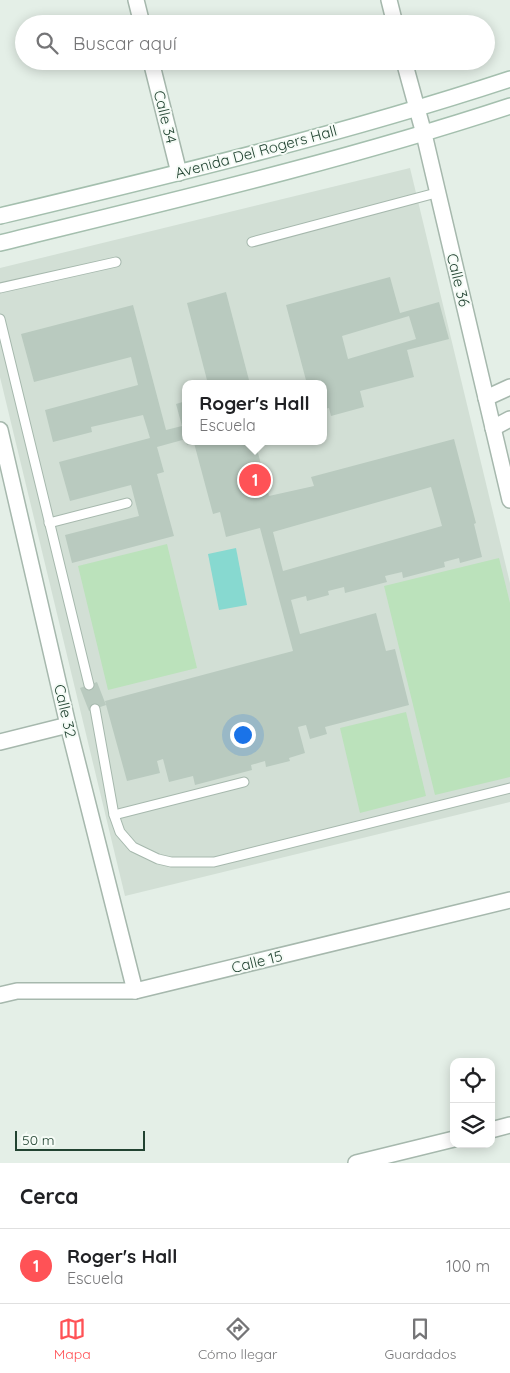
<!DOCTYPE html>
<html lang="es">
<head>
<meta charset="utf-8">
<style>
  body { margin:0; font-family:Quicksand,sans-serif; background:#f6f6f6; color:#202124 }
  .controls { position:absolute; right:15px; bottom:15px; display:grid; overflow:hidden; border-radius:10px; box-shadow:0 2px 12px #0003 }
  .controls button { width:45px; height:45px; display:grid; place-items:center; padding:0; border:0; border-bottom:1px solid #e0e0e0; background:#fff; color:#202124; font:25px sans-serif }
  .scale { position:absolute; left:15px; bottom:12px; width:130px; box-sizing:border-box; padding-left:5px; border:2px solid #214331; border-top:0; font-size:14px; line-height:18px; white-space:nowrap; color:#214331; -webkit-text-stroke:4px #f5fbf6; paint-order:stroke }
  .you { position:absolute; left:242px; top:734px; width:18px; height:18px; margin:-12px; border:4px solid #fff; border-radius:50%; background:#1a73e8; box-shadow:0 0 0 8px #1a73e833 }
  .badge { display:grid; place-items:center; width:32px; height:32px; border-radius:50%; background:#ff5256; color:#fff; font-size:16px; font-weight:700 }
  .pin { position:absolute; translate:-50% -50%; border:2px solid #fff; box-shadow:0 1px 5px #0006 }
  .popup { position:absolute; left:182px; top:380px; width:145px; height:65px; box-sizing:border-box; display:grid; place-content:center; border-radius:10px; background:#fff; filter:drop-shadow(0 1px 4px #0005); font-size:16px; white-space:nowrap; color:#757577 }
  .popup b { font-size:19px; color:#202124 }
  .popup::after { content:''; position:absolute; left:50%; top:100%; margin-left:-10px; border:10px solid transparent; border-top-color:#fff }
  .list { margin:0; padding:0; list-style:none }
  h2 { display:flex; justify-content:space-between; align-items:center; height:65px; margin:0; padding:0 20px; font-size:21px }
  h2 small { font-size:16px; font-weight:400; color:#757577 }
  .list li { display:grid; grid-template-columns:32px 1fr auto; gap:15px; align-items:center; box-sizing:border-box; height:75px; padding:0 20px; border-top:1px solid #e0e0e0 }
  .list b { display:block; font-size:19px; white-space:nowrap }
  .list p { margin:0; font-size:16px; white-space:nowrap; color:#757577 }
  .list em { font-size:16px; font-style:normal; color:#757577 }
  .icon { flex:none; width:28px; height:28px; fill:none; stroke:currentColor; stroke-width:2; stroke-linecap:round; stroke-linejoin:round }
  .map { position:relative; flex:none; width:510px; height:1163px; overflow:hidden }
  .search { position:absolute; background:#fff; box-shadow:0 2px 12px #0003; left:15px; right:15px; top:15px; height:55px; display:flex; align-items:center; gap:12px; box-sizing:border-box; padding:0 18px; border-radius:28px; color:#757577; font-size:19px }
  .sheet { height:140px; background:#fff }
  nav { display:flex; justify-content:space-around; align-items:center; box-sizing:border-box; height:70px; border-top:1px solid #e0e0e0; background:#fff; font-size:14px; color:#757577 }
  nav a { display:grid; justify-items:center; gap:2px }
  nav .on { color:#ff5256 }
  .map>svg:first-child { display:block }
</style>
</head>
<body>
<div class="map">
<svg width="510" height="1163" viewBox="0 0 510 1163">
  <rect width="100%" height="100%" fill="#e4efe7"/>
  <!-- built -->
  <path fill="#d2dfd5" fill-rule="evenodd" d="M410,168L510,583V802L125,896L0,377V268ZM186,384H324V441H186Z"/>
  <!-- green -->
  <g fill="#bbe2bb">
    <polygon points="167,544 197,668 108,690 78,566"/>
    <polygon points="499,558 510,603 510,777 435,795 384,586"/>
    <polygon points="406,712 426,796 360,813 340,728"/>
  </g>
  <!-- water -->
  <polygon fill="#87d9d0" points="236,548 247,605 219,610 208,554"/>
  <!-- building -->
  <g fill="#b9cabf" fill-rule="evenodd">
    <path d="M390,277L400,313L439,302L449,339L407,350L414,377L360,391L364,407L331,416L329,408L324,409V384H307L286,305ZM409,316L416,339L348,359L342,336Z"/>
    <polygon points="226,292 250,384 208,384 187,303"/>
    <polygon points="133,305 166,430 182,426 176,404 186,401 186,439 157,447 164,472 157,474 174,536 72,563 65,535 139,516 131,485 70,501 59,462 150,438 143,415 91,427 92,432 53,442 45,410 138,385 131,357 34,382 21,334"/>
    <path d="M454,439L476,523L474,524L482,557L460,563L459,558L444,562L445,567L403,578L402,572L385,576L387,582L345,593L344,587L328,591L329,595L307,601L306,596L291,600L300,634L376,613L386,651L395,649L409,705L325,727L327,734L310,739L306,725L298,727L305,753L289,758L290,761L266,767L265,761L251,765L252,770L195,785L193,776L169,782L163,759L157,761L160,773L127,781L105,701L293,651L260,528L226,537L220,512L213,514L194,443L187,445L186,441H255L269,496L314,486L311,477ZM431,487L442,526L283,571L273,532Z"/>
    <polygon points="97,682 106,705 89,711 80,688"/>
  </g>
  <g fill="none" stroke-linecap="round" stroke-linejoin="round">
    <defs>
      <g id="lane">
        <polyline points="252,242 436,193"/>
        <polyline points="0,288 116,262"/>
        <polyline points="0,319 89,685"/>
        <polyline points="49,523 127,503"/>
        <polyline points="95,709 114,815 120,832 133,847 158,859 171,862 214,862 510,788"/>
        <polyline points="114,815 244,782"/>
      </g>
      <g id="street">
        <polyline points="136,0 142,24"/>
        <polyline points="389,0 395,24"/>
        <polyline points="151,61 179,173"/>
        <polyline points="404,61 424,134 510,500"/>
        <polyline points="486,398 510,387"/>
        <polyline points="493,428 510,419"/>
        <polyline points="0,430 68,725 135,991"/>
        <polyline points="0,742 68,725"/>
        <polyline points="0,995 17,991 135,991 510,900"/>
        <polyline points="491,1130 510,1125"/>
        <polyline points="356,1163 454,1139"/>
      </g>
      <g id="secondary">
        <path d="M0,216C171,175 343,134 510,79"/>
        <path d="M0,243C171,201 343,161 510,106"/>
      </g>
    </defs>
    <!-- lane casing -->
    <use href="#lane" stroke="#a6b8ad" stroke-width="11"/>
    <!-- street casing -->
    <use href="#street" stroke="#a6b8ad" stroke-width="18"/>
    <!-- secondary casing -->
    <use href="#secondary" stroke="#a4bfae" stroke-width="18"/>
    <!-- lane -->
    <use href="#lane" stroke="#fff" stroke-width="9"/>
    <!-- street -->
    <use href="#street" stroke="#fff" stroke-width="15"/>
    <!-- secondary -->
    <use href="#secondary" stroke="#fff" stroke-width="15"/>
  </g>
  <g text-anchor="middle" stroke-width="4" stroke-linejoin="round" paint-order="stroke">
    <!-- street labels -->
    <g font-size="15" fill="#214331" stroke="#f5fbf6">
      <text transform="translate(165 117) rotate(76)" y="5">Calle 34</text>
      <text transform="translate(256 152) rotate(-15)" y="5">Avenida Del Rogers Hall</text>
      <text transform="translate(458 280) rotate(76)" y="5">Calle 36</text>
      <text transform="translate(65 711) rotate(77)" y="5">Calle 32</text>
      <text transform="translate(257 962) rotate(-14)" y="5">Calle 15</text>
    </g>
  </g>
</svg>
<div class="controls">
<button><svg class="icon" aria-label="locate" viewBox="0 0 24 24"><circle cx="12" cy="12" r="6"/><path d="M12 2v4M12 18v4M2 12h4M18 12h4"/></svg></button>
<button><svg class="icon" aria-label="layers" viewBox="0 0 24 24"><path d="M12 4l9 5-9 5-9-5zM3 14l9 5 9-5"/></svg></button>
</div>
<div class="scale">50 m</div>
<div class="you"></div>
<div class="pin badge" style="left:255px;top:480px">1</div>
<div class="popup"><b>Roger's Hall</b>Escuela</div>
<div class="search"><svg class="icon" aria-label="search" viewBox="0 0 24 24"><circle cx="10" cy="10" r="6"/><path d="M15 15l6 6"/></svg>Buscar aquí</div>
</div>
<section class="sheet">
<h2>Cerca<small></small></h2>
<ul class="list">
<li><span class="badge">1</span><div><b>Roger's Hall</b><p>Escuela</p></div><em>100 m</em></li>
</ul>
</section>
<nav>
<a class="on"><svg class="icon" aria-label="map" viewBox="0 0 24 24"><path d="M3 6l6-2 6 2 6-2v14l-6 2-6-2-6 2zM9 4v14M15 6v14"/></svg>Mapa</a>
<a><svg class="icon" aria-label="directions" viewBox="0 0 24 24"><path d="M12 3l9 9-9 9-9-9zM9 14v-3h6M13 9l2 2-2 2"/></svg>Cómo llegar</a>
<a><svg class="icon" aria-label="saved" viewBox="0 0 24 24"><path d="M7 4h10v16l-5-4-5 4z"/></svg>Guardados</a>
</nav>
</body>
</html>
